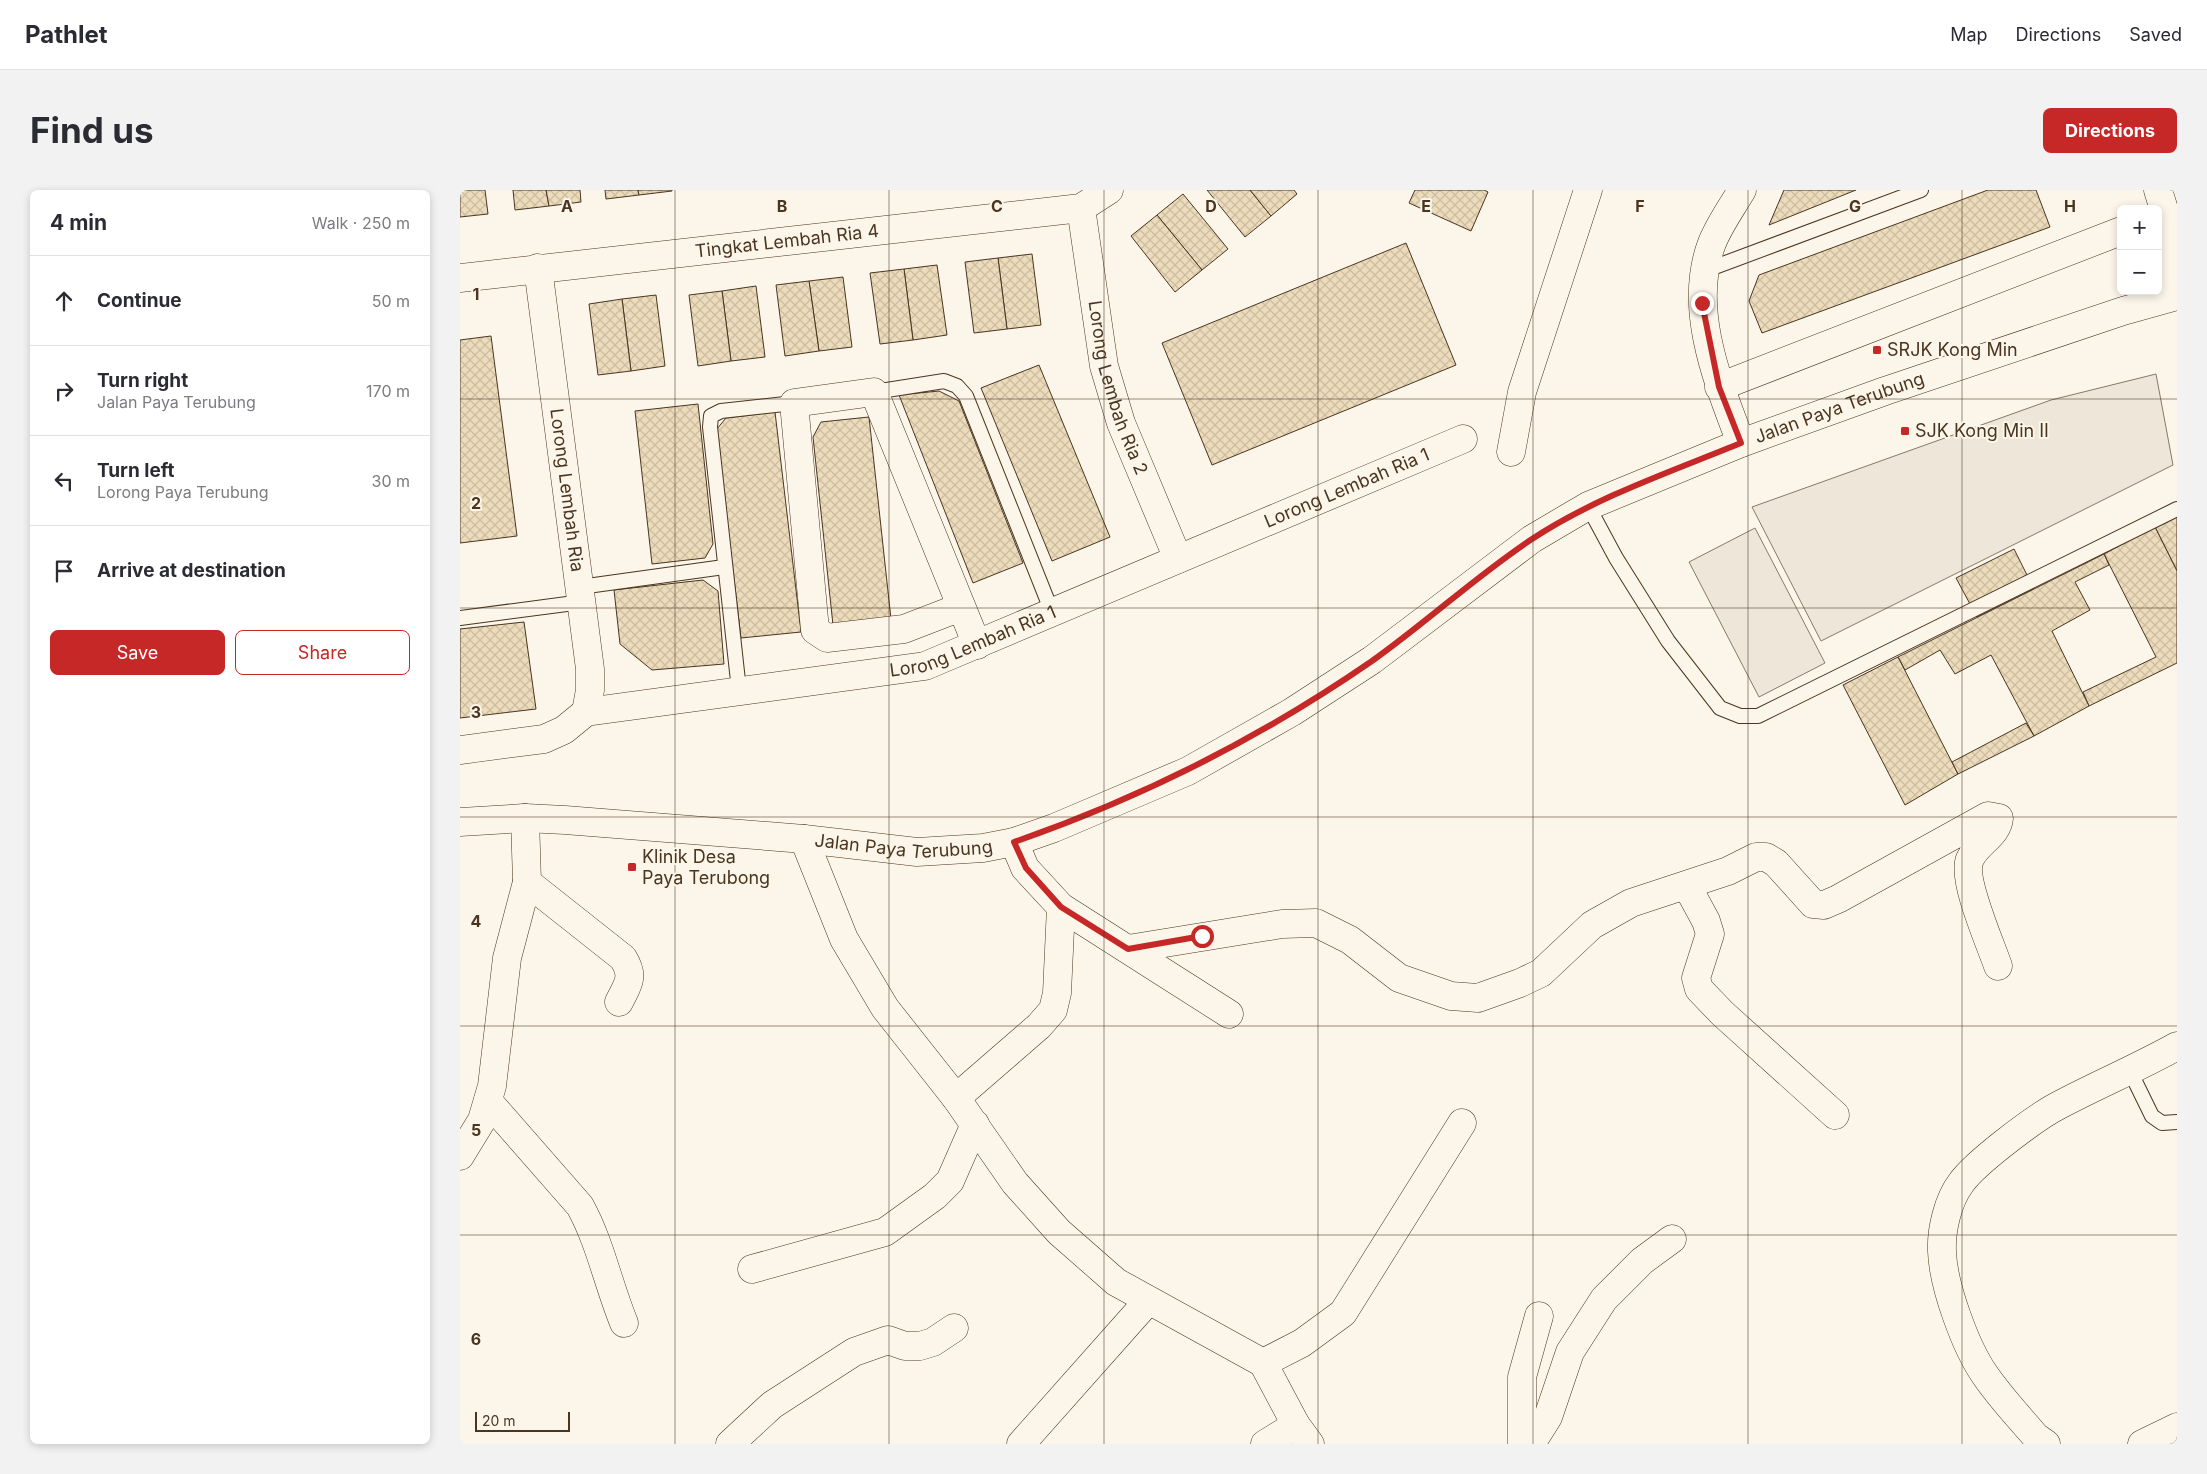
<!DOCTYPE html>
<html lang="en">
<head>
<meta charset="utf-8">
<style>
  body { margin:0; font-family:Inter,sans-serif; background:#f2f2f3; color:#2b2b33 }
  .controls { position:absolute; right:15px; top:15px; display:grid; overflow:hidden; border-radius:8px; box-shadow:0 2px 8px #0003 }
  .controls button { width:45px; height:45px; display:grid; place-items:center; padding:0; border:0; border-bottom:1px solid #e1e1e2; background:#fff; color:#2b2b33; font:25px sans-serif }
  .scale { position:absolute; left:15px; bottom:12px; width:95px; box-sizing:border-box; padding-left:5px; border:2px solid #4a3520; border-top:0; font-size:14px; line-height:18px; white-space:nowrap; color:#4a3520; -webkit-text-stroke:4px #fbf6e9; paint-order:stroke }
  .stop { position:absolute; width:15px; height:15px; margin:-11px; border:4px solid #c62828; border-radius:50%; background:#fff }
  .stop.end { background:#c62828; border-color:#fff; box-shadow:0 1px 5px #0008 }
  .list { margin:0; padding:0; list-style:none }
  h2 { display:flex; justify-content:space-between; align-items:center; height:65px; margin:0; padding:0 20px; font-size:21px }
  h2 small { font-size:16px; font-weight:400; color:#7c7c81 }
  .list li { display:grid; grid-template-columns:32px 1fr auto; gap:15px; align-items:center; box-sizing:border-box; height:90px; padding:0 20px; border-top:1px solid #e1e1e2 }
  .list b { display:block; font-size:19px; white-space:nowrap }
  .list p { margin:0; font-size:16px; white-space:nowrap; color:#7c7c81 }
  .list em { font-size:16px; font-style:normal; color:#7c7c81 }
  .actions { display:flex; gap:10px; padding:15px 20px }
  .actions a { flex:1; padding:11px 0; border:1px solid #c62828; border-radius:8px; text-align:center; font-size:18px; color:#c62828 }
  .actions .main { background:#c62828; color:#fff }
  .icon { flex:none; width:28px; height:28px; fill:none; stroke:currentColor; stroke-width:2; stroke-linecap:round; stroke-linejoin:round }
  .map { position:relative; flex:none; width:1717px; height:1254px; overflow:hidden; border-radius:8px }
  header { display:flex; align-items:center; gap:30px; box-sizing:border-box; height:70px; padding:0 25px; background:#fff; border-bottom:1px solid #e1e1e2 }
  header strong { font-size:24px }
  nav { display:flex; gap:28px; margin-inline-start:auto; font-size:18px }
  .intro { display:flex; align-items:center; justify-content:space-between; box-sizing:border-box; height:120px; padding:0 30px }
  h1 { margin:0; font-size:35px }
  .button { padding:12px 22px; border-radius:8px; background:#c62828; color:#fff; font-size:18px; font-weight:700 }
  main { display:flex; gap:30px; padding:0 30px }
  aside { flex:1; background:#fff; border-radius:8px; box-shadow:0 2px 8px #0003 }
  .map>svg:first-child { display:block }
</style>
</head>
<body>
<header>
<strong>Pathlet</strong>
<nav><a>Map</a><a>Directions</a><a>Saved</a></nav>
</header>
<div class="intro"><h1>Find us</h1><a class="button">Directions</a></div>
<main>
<aside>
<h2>4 min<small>Walk · 250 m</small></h2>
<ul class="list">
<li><svg class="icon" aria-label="ahead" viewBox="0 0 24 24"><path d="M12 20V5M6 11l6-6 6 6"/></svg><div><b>Continue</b></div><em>50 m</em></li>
<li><svg class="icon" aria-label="right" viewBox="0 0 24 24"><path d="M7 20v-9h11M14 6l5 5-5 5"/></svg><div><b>Turn right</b><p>Jalan Paya Terubung</p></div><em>170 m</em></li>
<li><svg class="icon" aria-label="left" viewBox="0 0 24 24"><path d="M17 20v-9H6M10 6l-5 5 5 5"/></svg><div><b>Turn left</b><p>Lorong Paya Terubung</p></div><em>30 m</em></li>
<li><svg class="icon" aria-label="arrive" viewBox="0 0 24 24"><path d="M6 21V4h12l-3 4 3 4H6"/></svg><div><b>Arrive at destination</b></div></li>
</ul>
<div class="actions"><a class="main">Save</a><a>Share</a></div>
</aside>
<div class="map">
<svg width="1717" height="1254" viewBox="0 0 1717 1254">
  <defs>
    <pattern id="building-cross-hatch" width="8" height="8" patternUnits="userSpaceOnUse" patternTransform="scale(1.25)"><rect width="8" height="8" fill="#ecdcbc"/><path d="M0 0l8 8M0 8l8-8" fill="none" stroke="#ccbda1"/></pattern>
  </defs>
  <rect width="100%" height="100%" fill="#fbf6e9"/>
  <!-- green -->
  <g fill="#ede6d9" stroke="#887966">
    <polygon points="1696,184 1713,275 1361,451 1292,317 1591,210"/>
    <polygon points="1295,338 1365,473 1299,507 1229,372"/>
  </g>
  <!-- building -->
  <g fill="url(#building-cross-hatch)" stroke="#4a3520">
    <polygon points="0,0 25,0 28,24 0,27"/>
    <polygon points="53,0 86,0 89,16 55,20"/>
    <polygon points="86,0 120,0 121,12 89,16"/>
    <polygon points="145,0 178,0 179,5 146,9"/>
    <polygon points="178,0 212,0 212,1 179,5"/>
    <polygon points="747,0 790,0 811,26 785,47"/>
    <polygon points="790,0 834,0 837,4 811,26"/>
    <polygon points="955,0 1024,0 1028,2 1011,41 949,13"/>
    <polygon points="1324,0 1396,0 1309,35"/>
    <polygon points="1528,0 1576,0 1590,37 1302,143 1289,111 1299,85"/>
    <polygon points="723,4 768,59 742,80 697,25"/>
    <polygon points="697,25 742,80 715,102 671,46"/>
    <polygon points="946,53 996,175 752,275 702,153"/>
    <polygon points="572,64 581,135 547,139 538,68"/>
    <polygon points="538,68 547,139 514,143 505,72"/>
    <polygon points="477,75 487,145 453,150 444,79"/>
    <polygon points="444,79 453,150 420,154 410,83"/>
    <polygon points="383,87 392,157 359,161 349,91"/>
    <polygon points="349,91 359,161 325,166 316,95"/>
    <polygon points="296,96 305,167 271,171 262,101"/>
    <polygon points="262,101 271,171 238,176 229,105"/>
    <polygon points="196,105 205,176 171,181 162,109"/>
    <polygon points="162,109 171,181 138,185 129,114"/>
    <polygon points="31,146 57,346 0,353 0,150"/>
    <polygon points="579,175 650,347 592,371 521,198"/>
    <polygon points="479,201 499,211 563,373 513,393 439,205"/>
    <polygon points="238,214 253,354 245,368 192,374 175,221"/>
    <polygon points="315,222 341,442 281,448 256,240 266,228"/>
    <polygon points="409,227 431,429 373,435 353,247 361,232"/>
    <polygon points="1717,326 1717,381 1695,337"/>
    <polygon points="1695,337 1717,381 1717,473 1629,516 1623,502 1696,467 1644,364"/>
    <polygon points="1554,359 1574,399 1517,427 1496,388"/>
    <polygon points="1644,364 1649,375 1615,392 1630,420 1592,441 1629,516 1574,546 1531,465 1495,484 1480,460 1445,480 1438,467"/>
    <polygon points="243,390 258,401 264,474 192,480 160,454 154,400"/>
    <polygon points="64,432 76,519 0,528 0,439"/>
    <polygon points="1438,467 1498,584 1445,615 1383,495"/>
    <polygon points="1566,533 1574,546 1498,584 1492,572"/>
  </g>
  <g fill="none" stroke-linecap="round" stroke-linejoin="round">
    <defs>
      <g id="service">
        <polyline points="1244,81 1461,0"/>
        <polyline points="414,202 484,191 497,196 506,206 592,422"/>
        <polyline points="1128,316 1156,368 1208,451 1260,518 1280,526 1298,526 1717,319"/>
        <polyline points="120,397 264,377"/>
        <polyline points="0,428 122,412"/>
        <polyline points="279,500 250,237 251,226 261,221 334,213"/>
        <polyline points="1670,881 1692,926 1702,933 1717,932"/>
      </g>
      <g id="minor">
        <polyline points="1698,0 1709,36 1706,72 1711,107"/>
        <path id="s1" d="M621,18L644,176L661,233L718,369"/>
        <path id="s2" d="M78,78L130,479V500L126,522"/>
        <path id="s3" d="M0,88L621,18L649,0"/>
        <polyline points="1259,197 1661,41"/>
        <path d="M1281,253C1258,192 1227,118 1252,53C1259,35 1272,17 1282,0"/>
        <polyline points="1051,262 1062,202 1128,0"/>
        <polyline points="501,417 444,439 367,448 355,440 334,213 414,202 517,455"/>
        <path id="s4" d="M0,560L84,549L104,540L126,522L465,476L1003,249"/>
        <path d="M65,628L67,692L163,768C175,787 168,794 159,812"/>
        <polyline points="344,649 384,749 425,818 496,908 555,993 599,1042 656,1092 803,1173 836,1235 850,1254"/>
        <polyline points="554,652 565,678 601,717 769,824"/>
        <polyline points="1227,696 1246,731 1250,744 1236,788 1239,799 1262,823 1375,925"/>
        <path d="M668,759L822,734L856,733L890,750L939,788L991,806L1018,808L1060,793L1081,783L1132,735L1171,713L1268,681L1296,667H1306L1316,673L1353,714L1364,715L1378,709L1528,626L1539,628C1538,645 1517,653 1510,669C1501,688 1531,755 1538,776"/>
        <polyline points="496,908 579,836 593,820 597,803 601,717"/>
        <path d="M28,911L120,1016C140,1052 148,1094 164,1133"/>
        <polyline points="0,966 22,930 32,896 47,768 67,692"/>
        <polyline points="292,1079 425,1042 475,1006 490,991 515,934"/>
        <polyline points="803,1173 842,1153 883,1123 1002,933"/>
        <polyline points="270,1254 312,1215 394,1162 428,1150 445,1156 460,1156 473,1152 494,1138"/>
        <polyline points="561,1254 688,1111"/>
        <polyline points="805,1254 836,1235"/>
        <polyline points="1062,1254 1062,1187 1079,1126"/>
        <polyline points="1071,1254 1088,1227 1110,1162 1144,1109 1182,1071 1212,1049"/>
        <path d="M1586,1254L1576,1247C1559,1227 1540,1207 1525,1185C1506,1158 1483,1096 1482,1061C1481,1040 1488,1010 1501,993C1515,973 1570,932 1592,919C1632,897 1676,879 1717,856"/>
        <polyline points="1682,1254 1717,1237"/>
      </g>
      <g id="primary">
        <path id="s5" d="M0,632L65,628L105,630L344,649L457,662L523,658L554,652L594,638L728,581L832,522L912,470L1072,349L1128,316L1281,253L1425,201L1663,121L1717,106"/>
      </g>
    </defs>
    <!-- service casing -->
    <use href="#service" stroke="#4a3520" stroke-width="16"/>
    <!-- minor casing -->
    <use href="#minor" stroke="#4a3520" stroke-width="29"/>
    <!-- primary casing -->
    <use href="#primary" stroke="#4a3520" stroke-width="29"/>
    <!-- service -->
    <use href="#service" stroke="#fbf6e9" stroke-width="14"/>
    <!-- minor -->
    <use href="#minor" stroke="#fbf6e9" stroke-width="28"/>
    <!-- primary -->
    <use href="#primary" stroke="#fbf6e9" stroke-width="28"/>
  </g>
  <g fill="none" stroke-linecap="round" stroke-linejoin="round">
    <!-- route -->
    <path stroke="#c62828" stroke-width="6" d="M742,746L668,759L601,717L566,678L554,652C681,608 802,547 912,471C967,432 1016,386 1072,349C1136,307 1210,282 1281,253L1259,197L1242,113"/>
  </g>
  <!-- grid -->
  <path fill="none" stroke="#4a3520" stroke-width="1" stroke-opacity="0.55" d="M215,0V1254M429,0V1254M644,0V1254M858,0V1254M1073,0V1254M1288,0V1254M1502,0V1254M0,209H1717M0,418H1717M0,627H1717M0,836H1717M0,1045H1717"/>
  <!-- markers -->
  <g fill="#c62828" stroke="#fbf6e9" stroke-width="2">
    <rect x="1412" y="155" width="10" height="10" rx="2.5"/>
    <rect x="1440" y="236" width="10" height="10" rx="2.5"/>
    <rect x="167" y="672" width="10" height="10" rx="2.5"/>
  </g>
  <g text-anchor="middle" stroke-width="4" stroke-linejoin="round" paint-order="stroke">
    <!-- street labels -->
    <g font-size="18" fill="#4a3520" stroke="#fbf6e9">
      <text dy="6" stroke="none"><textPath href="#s3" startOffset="329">Tingkat Lembah Ria 4</textPath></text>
      <text dy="6" stroke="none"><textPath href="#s1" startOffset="184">Lorong Lembah Ria 2</textPath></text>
      <text dy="6" stroke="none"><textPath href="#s5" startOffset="1495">Jalan Paya Terubung</textPath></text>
      <text dy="6" stroke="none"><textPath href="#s4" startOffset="935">Lorong Lembah Ria 1</textPath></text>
      <text dy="6" stroke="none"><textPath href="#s2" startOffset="224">Lorong Lembah Ria</textPath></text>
      <text dy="6" stroke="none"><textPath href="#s4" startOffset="530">Lorong Lembah Ria 1</textPath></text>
      <text dy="6" stroke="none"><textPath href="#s5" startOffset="445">Jalan Paya Terubung</textPath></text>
    </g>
    <!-- poi labels -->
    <g font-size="18" fill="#4a3520" stroke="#fbf6e9" text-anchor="start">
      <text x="1427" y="166">SRJK Kong Min</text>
      <text x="1455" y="247">SJK Kong Min II</text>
      <text x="182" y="673">Klinik Desa<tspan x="182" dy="21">Paya Terubong</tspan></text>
    </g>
  </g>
  <g font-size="16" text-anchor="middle" font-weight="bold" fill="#4a3520" stroke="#fbf6e9" stroke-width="4" stroke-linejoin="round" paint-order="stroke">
    <text x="107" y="22">A</text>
    <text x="322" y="22">B</text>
    <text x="537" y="22">C</text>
    <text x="751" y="22">D</text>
    <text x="966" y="22">E</text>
    <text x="1180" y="22">F</text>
    <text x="1395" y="22">G</text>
    <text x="1610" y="22">H</text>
    <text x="16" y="110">1</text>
    <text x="16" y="319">2</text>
    <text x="16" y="528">3</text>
    <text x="16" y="737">4</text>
    <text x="16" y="946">5</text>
    <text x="16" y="1155">6</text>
  </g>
</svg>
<div class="controls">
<button>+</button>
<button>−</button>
</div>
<div class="scale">20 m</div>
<div class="stop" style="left:742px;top:746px"></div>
<div class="stop end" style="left:1242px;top:113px"></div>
</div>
</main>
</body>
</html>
